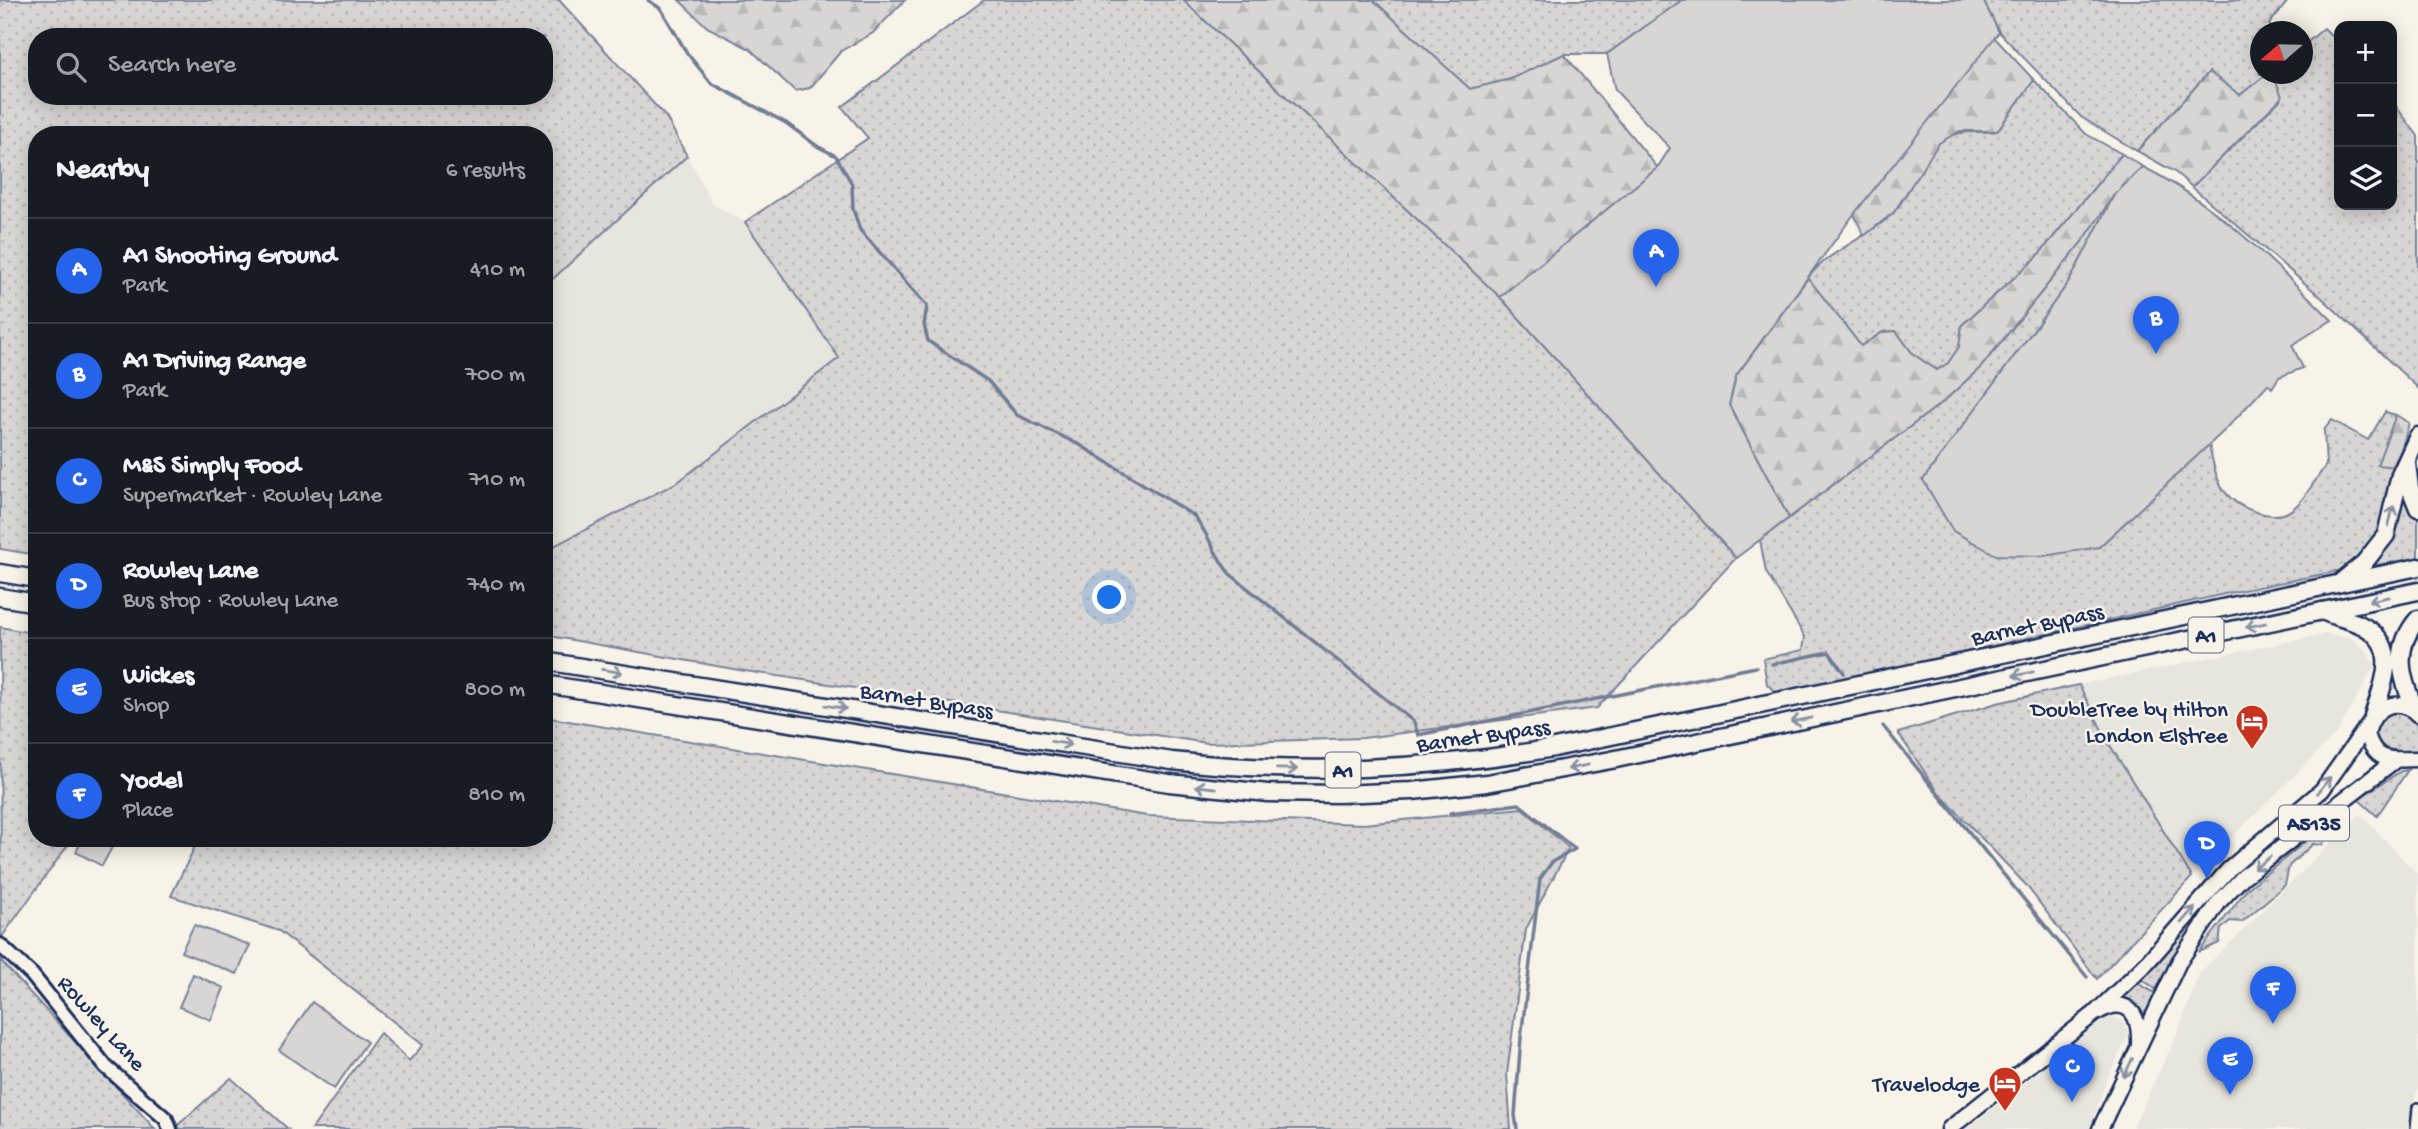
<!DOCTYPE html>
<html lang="en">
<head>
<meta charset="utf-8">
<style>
  body { margin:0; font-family:"Gochi Hand",sans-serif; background:#20242c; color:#f1f3f6 }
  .controls { position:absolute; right:21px; top:21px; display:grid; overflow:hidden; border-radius:14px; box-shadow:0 4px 18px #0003 }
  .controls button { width:63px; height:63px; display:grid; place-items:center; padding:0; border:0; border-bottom:2px solid #363941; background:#171b24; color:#f1f3f6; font:35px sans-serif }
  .compass { position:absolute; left:2250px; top:21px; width:63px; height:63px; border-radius:50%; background:#171b24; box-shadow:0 4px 18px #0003; rotate:250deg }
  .you { position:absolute; left:1110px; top:598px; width:24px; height:24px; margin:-18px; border:5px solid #fff; border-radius:50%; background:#1a73e8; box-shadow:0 0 0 10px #1a73e833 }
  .badge { display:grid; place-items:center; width:46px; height:46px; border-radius:50%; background:#2563eb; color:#fff; font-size:23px; font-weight:700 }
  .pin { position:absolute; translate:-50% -58px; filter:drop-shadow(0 2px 4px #0008) }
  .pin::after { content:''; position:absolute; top:37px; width:24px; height:21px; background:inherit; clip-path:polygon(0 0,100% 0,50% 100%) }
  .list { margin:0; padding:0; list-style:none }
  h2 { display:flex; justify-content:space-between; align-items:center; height:91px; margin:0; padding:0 28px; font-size:30px }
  h2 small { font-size:23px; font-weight:400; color:#9ea1a6 }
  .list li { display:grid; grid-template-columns:46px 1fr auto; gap:21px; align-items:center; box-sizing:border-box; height:105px; padding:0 28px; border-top:2px solid #363941 }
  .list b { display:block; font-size:26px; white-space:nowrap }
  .list p { margin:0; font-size:23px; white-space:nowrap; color:#9ea1a6 }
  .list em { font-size:23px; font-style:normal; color:#9ea1a6 }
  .icon { flex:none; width:38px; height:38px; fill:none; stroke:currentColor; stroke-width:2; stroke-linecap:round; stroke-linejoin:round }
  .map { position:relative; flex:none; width:2418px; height:1129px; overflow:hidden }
  .search { position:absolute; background:#171b24; box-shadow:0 4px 18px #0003; left:28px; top:28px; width:525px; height:77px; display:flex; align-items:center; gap:18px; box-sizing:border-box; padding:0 24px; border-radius:28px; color:#9ea1a6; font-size:26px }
  .panel { position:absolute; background:#171b24; box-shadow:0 4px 18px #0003; left:28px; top:126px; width:525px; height:721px; border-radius:28px }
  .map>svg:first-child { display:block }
</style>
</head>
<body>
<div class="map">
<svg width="2418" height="1129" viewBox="0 0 2418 1129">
  <defs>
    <pattern id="grass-dots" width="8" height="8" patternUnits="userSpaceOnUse" patternTransform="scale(1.75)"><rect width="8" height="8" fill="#d7d6d4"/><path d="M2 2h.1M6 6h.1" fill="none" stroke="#b8b8b8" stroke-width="1.8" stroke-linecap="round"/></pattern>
    <pattern id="forest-firs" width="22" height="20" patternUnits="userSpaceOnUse" patternTransform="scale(1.75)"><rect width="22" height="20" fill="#d7d6d4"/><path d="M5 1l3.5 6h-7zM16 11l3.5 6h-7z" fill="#b8b8b8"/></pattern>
  </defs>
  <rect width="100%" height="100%" fill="#f7f3e8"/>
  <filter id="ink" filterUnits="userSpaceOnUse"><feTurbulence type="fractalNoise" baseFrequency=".0143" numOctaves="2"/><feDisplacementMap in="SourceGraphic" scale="14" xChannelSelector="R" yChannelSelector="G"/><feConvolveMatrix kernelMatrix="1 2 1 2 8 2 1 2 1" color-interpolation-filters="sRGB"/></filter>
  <g filter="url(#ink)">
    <!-- built -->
    <g fill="#e6e5de">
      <polygon points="687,156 713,205 745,222 840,358 678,482 544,551 544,287"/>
      <polygon points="2325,634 2351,638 2365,650 2375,665 2337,733 2192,877 2108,742 2079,685"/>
      <polygon points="2360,814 2418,875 2418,1087 2407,1129 2132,1129 2176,1037 2199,974"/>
      <polygon points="2107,1017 2118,1018 2124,1022 2129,1034 2105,1083 2090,1129 1967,1129"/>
    </g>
    <!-- grass -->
    <g fill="url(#grass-dots)" stroke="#798299" stroke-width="2" fill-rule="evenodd">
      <path d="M0,0H559L666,117L687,156L544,287V135H37V555L0,549ZM37,37H544V96H37Z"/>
      <polygon points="984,0 1183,0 1500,297 1736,558 1597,708 1363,738 1207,743 739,670 544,635 544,551 678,482 839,358 745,222 868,138 842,107"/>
      <polygon points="1373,0 1682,0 1607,54 1564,54 1511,79 1470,89"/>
      <polygon points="1983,0 2289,0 2269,24 2273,31 2260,32 2260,74 2267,74 2240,95 2209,72 2137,151 2081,117 1999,32"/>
      <polygon points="2324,28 2339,43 2339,205 2392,205 2392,101 2418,136 2418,388 2321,297 2192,187 2282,98 2273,74 2302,74 2303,46"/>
      <path d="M2034,80L2086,134L2122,154L2037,257L1962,325L1959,347L1948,364L1937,370L1913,354L1896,331L1883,332L1861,346L1808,278C1828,250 1869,238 1893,213C1911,194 1921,156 1941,141C1959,128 1976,134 1997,131Z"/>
      <path d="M2114,195L2069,282L1923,480L2099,547L2209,444C2216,478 2219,500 2256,512C2266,515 2278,517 2288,512C2302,505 2316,478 2326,465L2324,430L2332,420L2368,440L2385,412L2396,415L2378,464L2396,467L2385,517L2370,552L2343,570L2229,593L1778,694L1767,684L1763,659L1803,650L1805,637L1766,572L1760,540L1944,401L1981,367L2085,238Z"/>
      <polygon points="2400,487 2418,515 2418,559 2368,566"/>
      <polygon points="0,627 37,634 37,838 73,838 1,938"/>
      <polygon points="2079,685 2108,742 2192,877 2097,979 2026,885 1939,793 1898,733 1997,703"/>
      <path d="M2392,712L2405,713L2418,725V752C2399,751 2367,753 2377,724Z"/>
      <polygon points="544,717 1147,816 1364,824 1522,808 1569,848 1526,929 1507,1074 1511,1129 312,1129 380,1033 409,1061 423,1045 279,931 171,896 199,838 544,838"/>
      <polygon points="2408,770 2377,816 2358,799 2401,771"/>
      <polygon points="2337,816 2341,820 2322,845 2313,844 2289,866 2285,885 2242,922 2230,921 2221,929 2219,943 2199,952 2247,889"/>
      <polygon points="2234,871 2238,876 2160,992 2139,977"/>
      <polygon points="0,960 155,1129 0,1129"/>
      <polygon points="2137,983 2159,995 2146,1022 2133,1005 2122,999"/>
      <polygon points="231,1078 288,1129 178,1129 178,1125"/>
    </g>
    <!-- forest -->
    <g fill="url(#forest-firs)" stroke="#798299" stroke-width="2">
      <polygon points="679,0 905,0 873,33 841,51 810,88 795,91 750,49 707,27"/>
      <polygon points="1183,0 1373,0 1470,89 1511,79 1564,54 1658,168 1500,297"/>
      <polygon points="1994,37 2034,80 1997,131 1960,131 1939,143 1894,212 1864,236 1854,214"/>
      <polygon points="2209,72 2240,95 2267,74 2273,74 2282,97 2192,187 2175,172 2137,151"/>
      <polygon points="2122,154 2143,167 2114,195 2085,238 1981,367 1944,401 1789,518 1729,405 1736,376 1808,278 1861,346 1883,332 1896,331 1913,354 1937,370 1948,363 1959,347 1962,325 2037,257"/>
      <polygon points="2396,415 2409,423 2396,467 2377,465"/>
    </g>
    <!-- park -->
    <g fill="#d7d6d4" stroke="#798299" stroke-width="2">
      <polygon points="1682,0 1983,0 1999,32 1854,214 1736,376 1729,405 1789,518 1736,558 1500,297 1657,168 1670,148 1615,90 1607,54"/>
      <path d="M2143,167C2215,202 2275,264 2332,320L2292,345L2303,368L2279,377L2272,388L2268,384L2226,429L2099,547L2044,556L1996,555L1953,531L1923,480L2069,282L2114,195Z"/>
      <polygon points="83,838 117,838 102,866 76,852"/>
      <polygon points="194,925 250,945 237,974 181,952"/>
      <polygon points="193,974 224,988 211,1020 179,1007"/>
      <polygon points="312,1002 367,1042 334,1089 279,1050"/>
    </g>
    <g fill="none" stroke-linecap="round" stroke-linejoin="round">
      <!-- stream -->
      <g stroke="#727c95" stroke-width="3.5">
        <path d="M648,0L661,9L687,53L711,83L786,123L817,146L836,156L852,184L853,209L860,230L927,306L924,325L928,341L988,381L1017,415L1080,445L1194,516C1209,534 1215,557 1230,574L1414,722L1418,735L1756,667"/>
        <polyline points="1772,664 1829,652 1844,673"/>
        <polyline points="1883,726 2087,977"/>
        <polyline points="1450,813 1519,804 1575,849 1552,862 1540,879 1521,1038 1515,1115 1517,1129"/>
      </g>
      <defs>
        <polyline id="street" points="2416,1129 2418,1108"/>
        <polyline id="secondary" points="0,945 32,975 106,1067 166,1119 170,1129"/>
        <g id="primary">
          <path d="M2418,714C2395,695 2373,707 2367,734C2376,765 2393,759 2418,759"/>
          <path d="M2098,1012C2128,995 2140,1014 2139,1043"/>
          <polyline points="1949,1129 2094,1014 2143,967 2228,870 2322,790 2370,722"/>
          <polyline points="2100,1129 2179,962 2219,902 2243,877 2393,762"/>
        </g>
        <g id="highway">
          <polyline points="2407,464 2410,488 2418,508"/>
          <polyline points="0,573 37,579"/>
          <polyline points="2342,581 2364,563 2386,535 2400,475 2418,436"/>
          <polyline points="0,597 37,603"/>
          <path d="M2322,611C2335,617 2347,619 2359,624C2403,644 2383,683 2373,716"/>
          <path d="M544,661L1172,761C1303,775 1424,770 1554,748L2418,567"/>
          <polyline points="544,684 1169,783 1268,793 1338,794 1412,791 1487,783 1611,760 2418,591"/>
          <path d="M2417,713C2401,680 2392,649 2418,619"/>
        </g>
      </defs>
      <!-- street casing -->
      <use href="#street" stroke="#1b2f5e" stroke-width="14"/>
      <!-- secondary casing -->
      <use href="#secondary" stroke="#1b2f5e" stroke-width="18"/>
      <!-- primary casing -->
      <use href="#primary" stroke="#1b2f5e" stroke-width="19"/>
      <!-- highway casing -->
      <use href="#highway" stroke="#1b2f5e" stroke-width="21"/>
      <!-- street -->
      <use href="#street" stroke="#f7f3e8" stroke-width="9"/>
      <!-- secondary -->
      <use href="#secondary" stroke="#f7f3e8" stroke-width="12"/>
      <!-- primary -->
      <use href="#primary" stroke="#f7f3e8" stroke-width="14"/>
      <!-- highway -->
      <use href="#highway" stroke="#f7f3e8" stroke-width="16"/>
    </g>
    <!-- one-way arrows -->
    <defs><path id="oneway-shaft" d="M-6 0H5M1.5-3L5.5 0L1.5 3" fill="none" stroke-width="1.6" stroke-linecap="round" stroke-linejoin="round" transform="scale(1.75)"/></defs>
    <g stroke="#8991a3">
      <use href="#oneway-shaft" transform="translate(2391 516) rotate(-76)"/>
      <use href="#oneway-shaft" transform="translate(2379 599) rotate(169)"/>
      <use href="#oneway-shaft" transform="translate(2256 625) rotate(168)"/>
      <use href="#oneway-shaft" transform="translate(612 671) rotate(9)"/>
      <use href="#oneway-shaft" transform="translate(2023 674) rotate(168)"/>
      <use href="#oneway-shaft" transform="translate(836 707) rotate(9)"/>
      <use href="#oneway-shaft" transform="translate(1801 720) rotate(168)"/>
      <use href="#oneway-shaft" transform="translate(1061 743) rotate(9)"/>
      <use href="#oneway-shaft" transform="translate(1578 767) rotate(168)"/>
      <use href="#oneway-shaft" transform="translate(1287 769) rotate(1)"/>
      <use href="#oneway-shaft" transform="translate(2324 785) rotate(-52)"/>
      <use href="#oneway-shaft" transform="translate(1206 787) rotate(-174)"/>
      <use href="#oneway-shaft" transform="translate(2262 863) rotate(143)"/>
      <use href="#oneway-shaft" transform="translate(2188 915) rotate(-49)"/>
      <use href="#oneway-shaft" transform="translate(2128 1068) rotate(115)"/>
    </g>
  </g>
  <!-- icons -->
  <defs>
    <symbol id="hotel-pin" viewBox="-11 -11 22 30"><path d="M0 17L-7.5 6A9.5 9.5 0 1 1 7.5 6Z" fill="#c8321e" stroke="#f7f3e8"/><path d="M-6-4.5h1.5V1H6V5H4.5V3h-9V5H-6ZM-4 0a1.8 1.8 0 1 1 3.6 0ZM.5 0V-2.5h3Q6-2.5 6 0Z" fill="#fff"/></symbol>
  </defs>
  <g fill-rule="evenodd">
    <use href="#hotel-pin" x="2233" y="702" width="38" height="52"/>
    <use href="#hotel-pin" x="1986" y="1064" width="38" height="52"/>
  </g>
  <g text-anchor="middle" stroke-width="5" stroke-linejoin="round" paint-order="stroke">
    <!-- shield labels -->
    <g fill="#f7f3e8" stroke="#5d6a87" stroke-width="2">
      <rect x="2188.5" y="617.5" width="35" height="35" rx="5"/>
      <rect x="1325.5" y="752.5" width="35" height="35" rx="5"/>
      <rect x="2279" y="805.5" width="70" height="35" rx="5"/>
    </g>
    <g font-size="21" font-weight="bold" fill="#1b2f5e">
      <text x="2206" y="642">A1</text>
      <text x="1343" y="777">A1</text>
      <text x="2314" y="830">A5135</text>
    </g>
    <!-- street labels -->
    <g font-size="23" fill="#1b2f5e" stroke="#f7f3e8">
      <text transform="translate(2037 623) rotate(-12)" y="8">Barnet Bypass</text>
      <text transform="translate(927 699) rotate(9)" y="8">Barnet Bypass</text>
      <text transform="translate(1483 734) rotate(-8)" y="8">Barnet Bypass</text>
      <text transform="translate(103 1022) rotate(48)" y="8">Rowley Lane</text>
    </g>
    <!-- poi labels -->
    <g font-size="23" fill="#1b2f5e" stroke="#f7f3e8" text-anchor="end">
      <text x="2228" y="716">DoubleTree by Hilton<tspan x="2228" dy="26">London Elstree</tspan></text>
      <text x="1980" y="1091">Travelodge</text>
    </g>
  </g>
</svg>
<div class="controls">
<button>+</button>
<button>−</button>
<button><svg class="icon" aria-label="layers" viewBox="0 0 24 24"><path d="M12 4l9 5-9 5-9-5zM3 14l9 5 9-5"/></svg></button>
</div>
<svg class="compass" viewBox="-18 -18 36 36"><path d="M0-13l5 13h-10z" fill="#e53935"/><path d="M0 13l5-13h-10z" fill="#9ea1a6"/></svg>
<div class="you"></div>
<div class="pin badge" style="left:1656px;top:287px">A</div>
<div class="pin badge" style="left:2156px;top:354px">B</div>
<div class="pin badge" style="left:2072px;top:1102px">C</div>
<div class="pin badge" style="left:2207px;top:879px">D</div>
<div class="pin badge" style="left:2230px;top:1095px">E</div>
<div class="pin badge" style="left:2273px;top:1024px">F</div>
<div class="search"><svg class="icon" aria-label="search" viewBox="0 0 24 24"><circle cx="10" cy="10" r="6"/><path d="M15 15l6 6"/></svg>Search here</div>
<section class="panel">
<h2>Nearby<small>6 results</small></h2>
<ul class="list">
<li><span class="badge">A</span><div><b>A1 Shooting Ground</b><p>Park</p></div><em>410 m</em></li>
<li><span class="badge">B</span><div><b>A1 Driving Range</b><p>Park</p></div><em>700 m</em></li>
<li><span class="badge">C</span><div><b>M&amp;S Simply Food</b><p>Supermarket · Rowley Lane</p></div><em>710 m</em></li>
<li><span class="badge">D</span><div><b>Rowley Lane</b><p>Bus stop · Rowley Lane</p></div><em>740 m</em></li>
<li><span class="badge">E</span><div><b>Wickes</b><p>Shop</p></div><em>800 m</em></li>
<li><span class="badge">F</span><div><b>Yodel</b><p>Place</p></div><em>810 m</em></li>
</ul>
</section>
</div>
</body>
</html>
